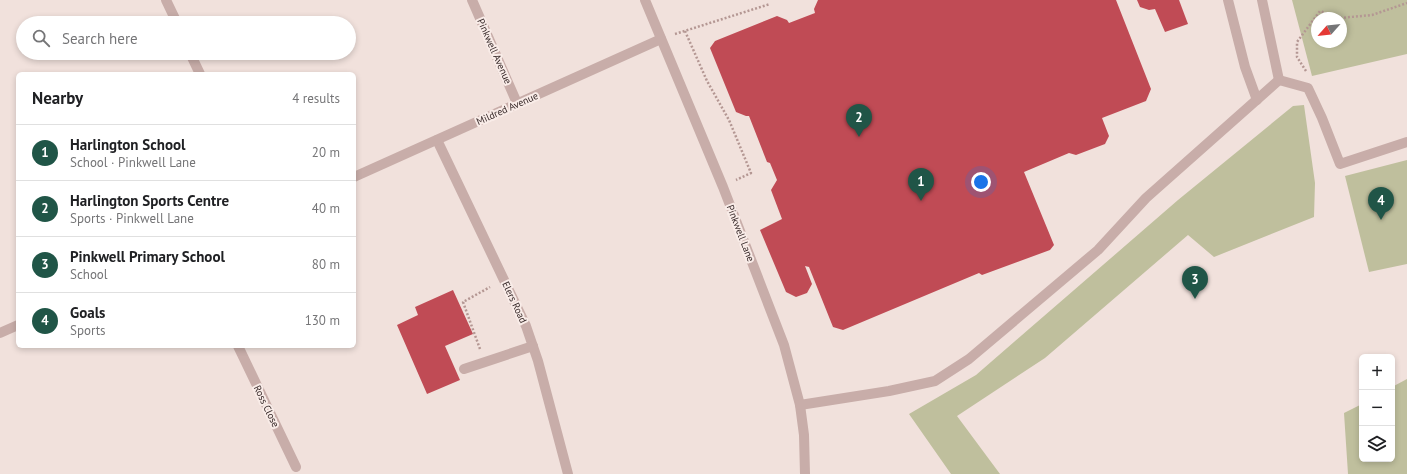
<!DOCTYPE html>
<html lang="en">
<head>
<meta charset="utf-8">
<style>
  body { margin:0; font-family:"PT Sans",sans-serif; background:#f2f2f2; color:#202124 }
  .controls { position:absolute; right:12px; bottom:12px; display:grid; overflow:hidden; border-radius:6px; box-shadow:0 2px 6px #0003 }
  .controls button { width:36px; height:36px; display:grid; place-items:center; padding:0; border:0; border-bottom:1px solid #e0e0e0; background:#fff; color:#202124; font:20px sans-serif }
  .compass { position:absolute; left:1311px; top:12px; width:36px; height:36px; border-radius:50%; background:#fff; box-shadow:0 2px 6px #0003; rotate:243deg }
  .you { position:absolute; left:981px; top:182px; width:14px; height:14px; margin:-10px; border:3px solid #fff; border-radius:50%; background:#1a73e8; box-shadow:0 0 0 6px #1a73e833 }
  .badge { display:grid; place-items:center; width:26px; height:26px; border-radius:50%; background:#205547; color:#fff; font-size:13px; font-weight:700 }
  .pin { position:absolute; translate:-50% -33px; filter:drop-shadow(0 1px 2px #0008) }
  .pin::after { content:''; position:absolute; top:21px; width:14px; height:12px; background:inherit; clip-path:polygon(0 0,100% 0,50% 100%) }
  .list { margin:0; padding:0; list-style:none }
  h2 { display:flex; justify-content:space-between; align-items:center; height:52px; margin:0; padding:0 16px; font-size:17px }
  h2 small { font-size:13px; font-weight:400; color:#757577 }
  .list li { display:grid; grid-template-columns:26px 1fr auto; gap:12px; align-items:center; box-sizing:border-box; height:56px; padding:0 16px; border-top:1px solid #e0e0e0 }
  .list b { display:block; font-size:15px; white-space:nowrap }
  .list p { margin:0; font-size:13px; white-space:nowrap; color:#757577 }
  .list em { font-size:13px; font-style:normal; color:#757577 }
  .icon { flex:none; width:22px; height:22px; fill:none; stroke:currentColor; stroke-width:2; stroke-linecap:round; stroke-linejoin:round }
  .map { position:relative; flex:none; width:1407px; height:474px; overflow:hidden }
  .search { position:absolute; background:#fff; box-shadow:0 2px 6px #0003; left:16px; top:16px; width:340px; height:44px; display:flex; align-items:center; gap:10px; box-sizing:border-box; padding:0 14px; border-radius:22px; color:#757577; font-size:15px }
  .panel { position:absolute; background:#fff; box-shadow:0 2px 6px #0003; left:16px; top:72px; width:340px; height:276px; border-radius:6px }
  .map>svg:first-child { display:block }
</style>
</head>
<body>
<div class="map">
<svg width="1407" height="474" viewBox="0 0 1407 474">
  <rect width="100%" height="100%" fill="#f1e1dc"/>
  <!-- green -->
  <g fill="#bfbf9d" fill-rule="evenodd">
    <path d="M1292,0H1407V54L1312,76ZM1317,18H1341V42H1317Z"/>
    <polygon points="1304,105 1315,183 1314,217 1214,257 1188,235 1045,358 957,416 1000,474 951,474 909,414 976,375 1178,200 1293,106"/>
    <polygon points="1407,160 1407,264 1369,272 1345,176"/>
    <polygon points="1407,379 1407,474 1348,474 1344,413 1362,404 1362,459 1392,459 1392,387"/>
  </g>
  <!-- building -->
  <g fill="#c04b55">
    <polygon points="818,0 1116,0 1151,89 1146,101 1102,118 1109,136 1105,144 1076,155 1069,153 1024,172 1054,245 1050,250 982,275 979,273 843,330 833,327 809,267 805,266 812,284 807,293 796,297 786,292 760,230 782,219 771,190 777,180 770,163 767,162 749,116 746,116 736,112 710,48 715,41 777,16 787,20 789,23 815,13 814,9"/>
    <polygon points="1137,0 1179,0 1188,24 1165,32 1155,9 1149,10 1140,7"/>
    <polygon points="453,290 473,334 445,346 460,380 427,394 397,325 418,315 415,307"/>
  </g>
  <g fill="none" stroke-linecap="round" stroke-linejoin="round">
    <!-- path -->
    <g stroke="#b49793" stroke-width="2.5" stroke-dasharray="2 2" stroke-linecap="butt">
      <polyline points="1340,18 1372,15 1407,3"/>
      <polyline points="685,31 707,81 729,120 751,173 736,180"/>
      <polyline points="675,34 770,4"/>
      <polyline points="1306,71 1297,57 1297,42 1320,11 1340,18"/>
      <polyline points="480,349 463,302 490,287"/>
    </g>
    <!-- minor -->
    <g stroke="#c8ada9" stroke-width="10">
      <polyline points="166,0 177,23"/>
      <polyline points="472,0 517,103"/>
      <polyline points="645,0 723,187 784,345 800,405 804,435 805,474"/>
      <polyline points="1228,0 1245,67 1257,100"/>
      <polyline points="1262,0 1279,80"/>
      <polyline points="190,53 200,74"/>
      <polyline points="1279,80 1308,88 1322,118 1340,164 1407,142"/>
      <polyline points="437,140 526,326 538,361 568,474"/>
      <polyline points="354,177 661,39"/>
      <polyline points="0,333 18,325"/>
      <polyline points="238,346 296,467"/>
      <polyline points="464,369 533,346"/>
      <polyline points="800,405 889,391 935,381 969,359 1098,250 1146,198 1279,80"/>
    </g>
  </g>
  <g text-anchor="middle" stroke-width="4" stroke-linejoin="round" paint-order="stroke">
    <!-- street labels -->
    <g font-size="10" fill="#362828" stroke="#f9ece8">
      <text transform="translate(495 51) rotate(66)" y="4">Pinkwell Avenue</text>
      <text transform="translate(507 108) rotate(-24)" y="4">Mildred Avenue</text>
      <text transform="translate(741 233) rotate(69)" y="4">Pinkwell Lane</text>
      <text transform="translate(515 302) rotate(65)" y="4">Elers Road</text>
      <text transform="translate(267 406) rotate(64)" y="4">Ross Close</text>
    </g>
  </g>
</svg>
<div class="controls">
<button>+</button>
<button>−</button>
<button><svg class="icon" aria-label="layers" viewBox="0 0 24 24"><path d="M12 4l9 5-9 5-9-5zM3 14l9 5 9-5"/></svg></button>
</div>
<svg class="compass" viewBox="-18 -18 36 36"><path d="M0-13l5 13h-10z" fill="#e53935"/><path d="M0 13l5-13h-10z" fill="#757577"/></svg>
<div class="you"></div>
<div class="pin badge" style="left:921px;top:201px">1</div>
<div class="pin badge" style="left:859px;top:137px">2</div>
<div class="pin badge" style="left:1195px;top:299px">3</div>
<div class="pin badge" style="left:1381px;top:220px">4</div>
<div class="search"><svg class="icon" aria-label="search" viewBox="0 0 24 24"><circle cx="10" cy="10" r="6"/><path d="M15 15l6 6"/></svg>Search here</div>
<section class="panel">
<h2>Nearby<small>4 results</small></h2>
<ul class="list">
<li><span class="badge">1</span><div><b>Harlington School</b><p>School · Pinkwell Lane</p></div><em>20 m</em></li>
<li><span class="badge">2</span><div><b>Harlington Sports Centre</b><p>Sports · Pinkwell Lane</p></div><em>40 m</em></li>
<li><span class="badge">3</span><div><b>Pinkwell Primary School</b><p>School</p></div><em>80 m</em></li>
<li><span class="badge">4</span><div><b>Goals</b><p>Sports</p></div><em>130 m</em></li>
</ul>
</section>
</div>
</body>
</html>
